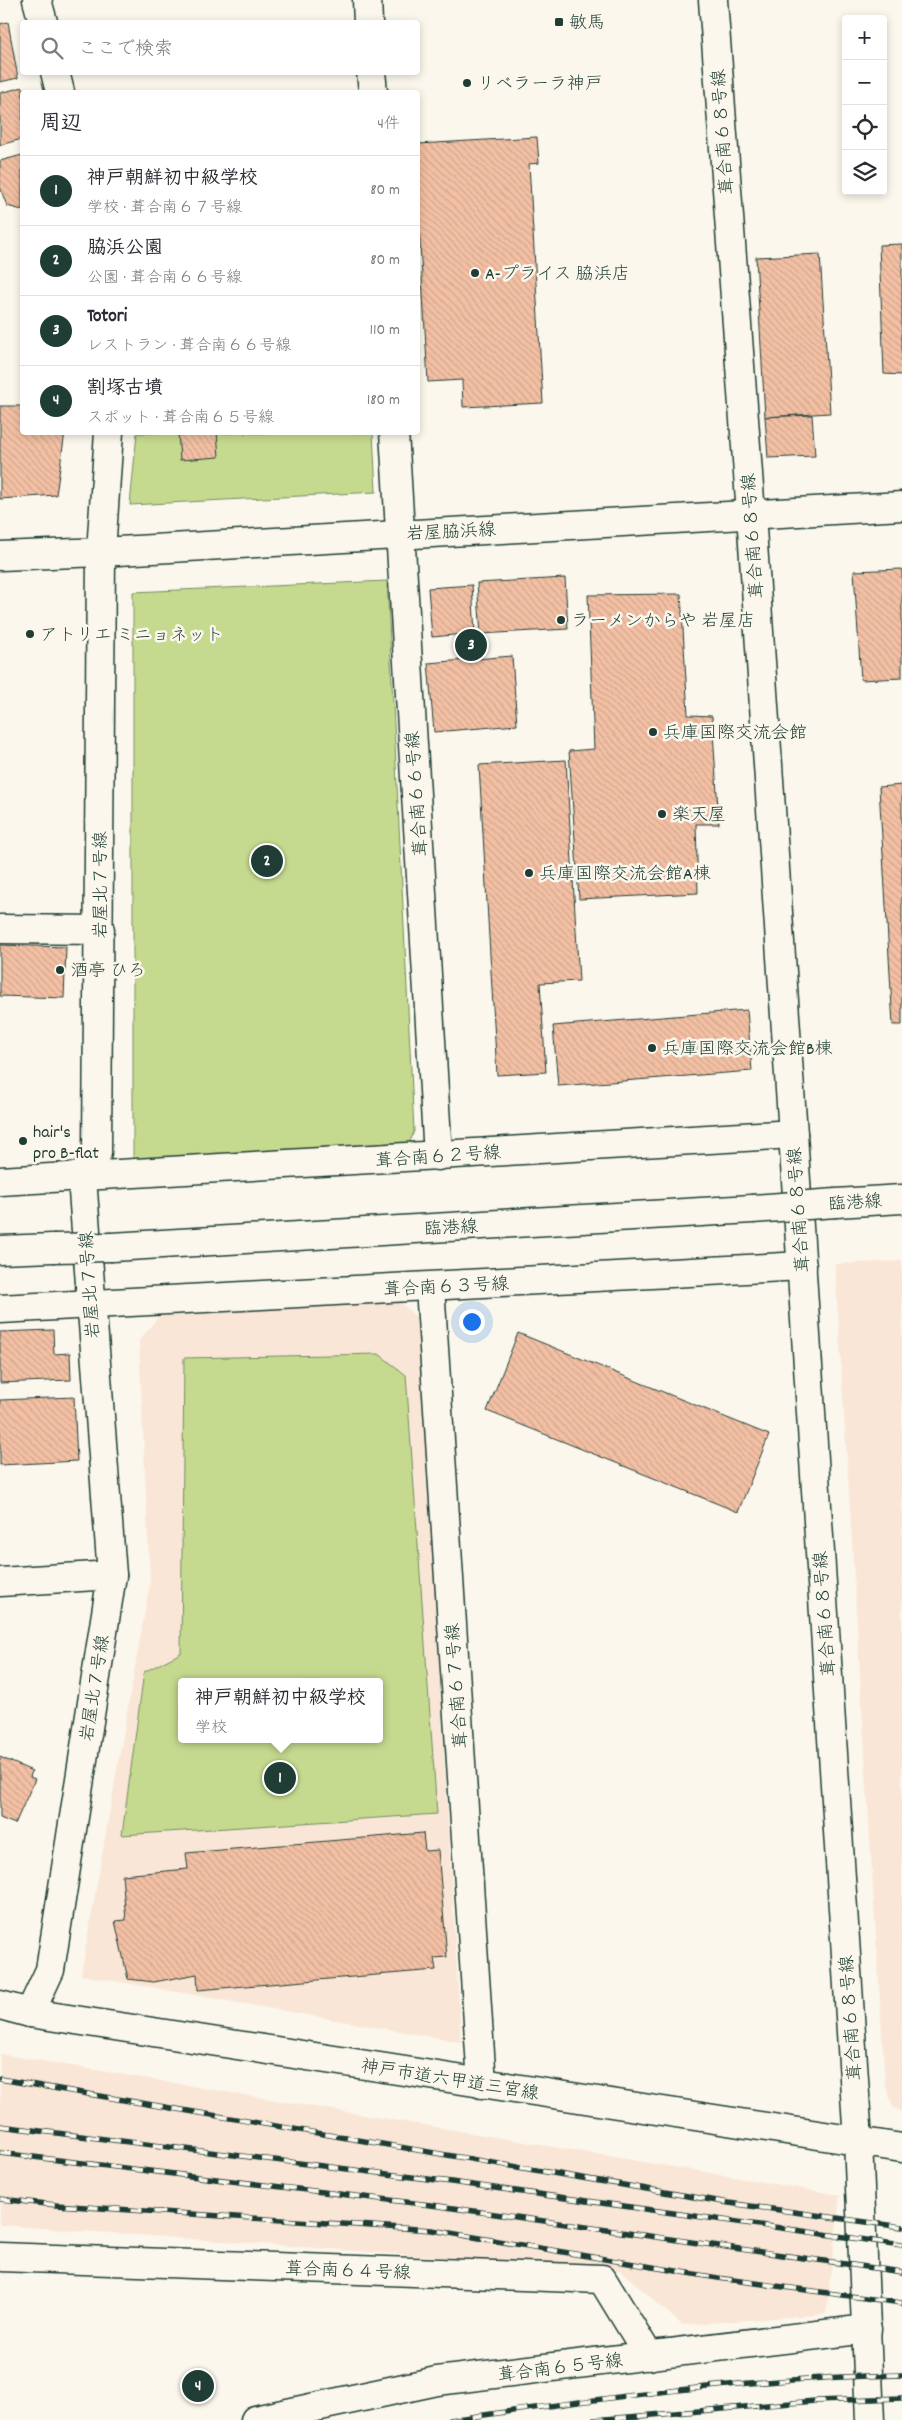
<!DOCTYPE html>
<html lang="ja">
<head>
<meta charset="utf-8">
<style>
  body { margin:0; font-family:Dekko,"Klee One",sans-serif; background:#f7f7f7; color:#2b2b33 }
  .controls { position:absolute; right:15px; top:15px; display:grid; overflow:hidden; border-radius:5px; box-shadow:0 2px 8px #0003 }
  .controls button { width:45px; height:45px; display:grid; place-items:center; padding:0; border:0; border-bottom:1px solid #e1e1e2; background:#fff; color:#2b2b33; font:25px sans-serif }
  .you { position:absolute; left:471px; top:1321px; width:18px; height:18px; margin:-12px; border:4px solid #fff; border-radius:50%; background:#1a73e8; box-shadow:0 0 0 8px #1a73e833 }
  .badge { display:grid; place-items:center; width:32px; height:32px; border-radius:50%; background:#1f3d34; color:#fff; font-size:16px; font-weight:700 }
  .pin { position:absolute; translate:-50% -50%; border:2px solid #fff; box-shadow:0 1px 5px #0006 }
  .popup { position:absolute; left:178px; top:1678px; width:205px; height:65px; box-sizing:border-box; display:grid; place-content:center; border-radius:5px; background:#fff; filter:drop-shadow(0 1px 4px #0005); font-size:16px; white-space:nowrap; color:#7c7c81 }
  .popup b { font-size:19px; color:#2b2b33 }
  .popup::after { content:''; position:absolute; left:50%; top:100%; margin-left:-10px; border:10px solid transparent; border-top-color:#fff }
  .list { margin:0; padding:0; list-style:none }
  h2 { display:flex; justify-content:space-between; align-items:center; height:65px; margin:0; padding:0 20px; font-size:21px }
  h2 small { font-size:16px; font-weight:400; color:#7c7c81 }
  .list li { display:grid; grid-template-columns:32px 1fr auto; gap:15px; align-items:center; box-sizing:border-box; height:70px; padding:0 20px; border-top:1px solid #e1e1e2 }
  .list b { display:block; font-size:19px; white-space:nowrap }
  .list p { margin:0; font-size:16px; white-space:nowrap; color:#7c7c81 }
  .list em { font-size:16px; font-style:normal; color:#7c7c81 }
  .icon { flex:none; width:28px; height:28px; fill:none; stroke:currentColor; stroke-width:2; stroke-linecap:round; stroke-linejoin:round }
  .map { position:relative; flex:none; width:902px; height:2420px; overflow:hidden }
  .search { position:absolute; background:#fff; box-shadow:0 2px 8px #0003; left:20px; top:20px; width:400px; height:55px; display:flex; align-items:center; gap:12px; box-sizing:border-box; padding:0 18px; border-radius:5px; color:#7c7c81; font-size:19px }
  .panel { position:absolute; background:#fff; box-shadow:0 2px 8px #0003; left:20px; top:90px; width:400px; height:345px; border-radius:5px }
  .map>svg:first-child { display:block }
</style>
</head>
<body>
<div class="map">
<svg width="902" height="2420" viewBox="0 0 902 2420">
  <defs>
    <pattern id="building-back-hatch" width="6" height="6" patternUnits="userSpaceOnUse" patternTransform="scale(1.25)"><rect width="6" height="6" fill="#f3c0a4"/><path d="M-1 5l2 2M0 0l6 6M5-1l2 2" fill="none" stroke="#d0a68e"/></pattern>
  </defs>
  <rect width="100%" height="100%" fill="#fbf7ec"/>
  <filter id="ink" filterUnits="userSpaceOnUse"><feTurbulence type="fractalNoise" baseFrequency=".02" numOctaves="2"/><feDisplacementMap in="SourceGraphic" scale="10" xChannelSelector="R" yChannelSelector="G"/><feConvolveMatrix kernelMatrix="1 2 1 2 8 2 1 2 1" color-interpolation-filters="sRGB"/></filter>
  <g filter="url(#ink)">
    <!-- built -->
    <g fill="#f9e6d6" fill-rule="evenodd">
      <polygon points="902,1261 902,2112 893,2107 885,2083 835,1264"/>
      <path d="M400,1302L419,1320L461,2042L81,1975L150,1582L139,1341L159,1316ZM181,1682H379V1739H181Z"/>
      <polygon points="0,2054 840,2195 826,2314 682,2325 620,2270 0,2225"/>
    </g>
    <!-- park -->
    <g fill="#c6da8f" stroke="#728c62" fill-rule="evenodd">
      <polygon points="137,433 373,433 376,492 130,505"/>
      <polygon points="387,581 414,1131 408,1146 133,1163 133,592"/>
      <path d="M379,1354L406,1375L437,1814L122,1835L144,1672L181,1653L184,1358ZM181,1682H379V1739H181Z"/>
    </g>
    <!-- building -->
    <g fill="url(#building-back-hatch)" stroke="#1f3d34">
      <polygon points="8,22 18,78 0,82 0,24"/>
      <polygon points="23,87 22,139 0,145 0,93"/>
      <polygon points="537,137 539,163 529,164 543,403 463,407 462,380 428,382 418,208 418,144"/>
      <polygon points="22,155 22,210 7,206 0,187 0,161"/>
      <polygon points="902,244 902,375 884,374 879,245"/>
      <polygon points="820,254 830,413 765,417 756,257"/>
      <polygon points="0,406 22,406 22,432 65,432 56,495 0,499"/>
      <polygon points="812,415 815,456 768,458 765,417"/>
      <polygon points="178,432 217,432 219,457 180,460"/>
      <polygon points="902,569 902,678 861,680 854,571"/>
      <polygon points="565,578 568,629 481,634 477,583"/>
      <polygon points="472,585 475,633 432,637 428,588"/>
      <polygon points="681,594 688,715 712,716 719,824 696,824 698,893 579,899 569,751 594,749 588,595"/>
      <polygon points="512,656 517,725 434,732 428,663"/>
      <polygon points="566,760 579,981 540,983 546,1072 497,1075 479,765"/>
      <polygon points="902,785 902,1025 893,1025 879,787"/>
      <polygon points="0,945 66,947 64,998 0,996"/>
      <polygon points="747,1010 752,1071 558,1086 553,1026"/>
      <polygon points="53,1330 54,1354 70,1353 71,1380 0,1383 0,1332"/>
      <polygon points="518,1333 769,1435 738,1512 487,1411"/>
      <polygon points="74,1397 77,1461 0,1465 0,1400"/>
      <polygon points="0,1757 32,1771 30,1777 35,1779 15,1824 0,1818"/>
      <polygon points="423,1833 425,1851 438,1850 447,1957 434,1958 436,1970 198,1990 197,1974 154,1982 128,1979 115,1921 126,1920 122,1875 188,1869 186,1853"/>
    </g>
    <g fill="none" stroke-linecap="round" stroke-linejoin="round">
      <defs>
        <g id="street">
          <polyline points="37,0 43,22"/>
          <polyline points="367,0 368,22"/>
          <polyline points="713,0 751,514 793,1134 858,2141"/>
          <polyline points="55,72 60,92"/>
          <polyline points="371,72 373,92"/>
          <polyline points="394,432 438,1156"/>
          <polyline points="0,929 100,930"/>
          <polyline points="0,1181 793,1134"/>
          <polyline points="836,1203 902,1199"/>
          <polyline points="112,1247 752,1209"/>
          <polyline points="0,1250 53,1248"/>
          <polyline points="430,1287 482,2084"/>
          <polyline points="0,1309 802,1266"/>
          <polyline points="0,1582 112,1575"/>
          <polyline points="30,2013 50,1970 112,1575 82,1178 97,1153 101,552 109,432"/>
          <polyline points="0,2257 602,2279 649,2356"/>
          <polyline points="255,2420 437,2381 867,2329"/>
        </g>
        <g id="secondary">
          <polyline points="0,556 101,552 902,506"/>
          <polyline points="0,2005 30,2013 902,2148"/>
          <polyline points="858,2141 870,2420"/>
        </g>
      </defs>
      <!-- street casing -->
      <use href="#street" stroke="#1f3d34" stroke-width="31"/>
      <!-- secondary casing -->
      <use href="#secondary" stroke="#1f3d34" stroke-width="31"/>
      <!-- street -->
      <use href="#street" stroke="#fbf7ec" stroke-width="28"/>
      <!-- secondary -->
      <use href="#secondary" stroke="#fbf7ec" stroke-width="28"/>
      <defs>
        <g id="rail">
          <polyline points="0,2079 729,2203 902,2227"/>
          <polyline points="0,2126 444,2181 902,2245"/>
          <polyline points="0,2153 439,2206 902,2272"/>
          <polyline points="0,2199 56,2205 432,2230 718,2278 902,2303"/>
          <path d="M450,2420C600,2398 750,2378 902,2375"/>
          <polyline points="594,2420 815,2401 902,2398"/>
        </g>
      </defs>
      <!-- rail casing -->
      <use href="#rail" stroke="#1f3d34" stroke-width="5.5"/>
      <!-- rail -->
      <use href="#rail" stroke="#fbf7ec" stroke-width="4" stroke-dasharray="11" stroke-linecap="butt"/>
      <defs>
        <g id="street-bridge">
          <polyline points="752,1209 836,1203"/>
          <polyline points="53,1248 112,1247"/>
        </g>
      </defs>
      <!-- street-bridge casing -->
      <use href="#street-bridge" stroke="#1f3d34" stroke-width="31" stroke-linecap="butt"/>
      <!-- street-bridge -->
      <use href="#street-bridge" stroke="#fbf7ec" stroke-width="28"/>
    </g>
  </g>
  <!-- markers -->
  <g fill="#1f3d34" stroke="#fbf7ec" stroke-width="2">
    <rect x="554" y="17" width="10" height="10" rx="2.5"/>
    <circle cx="467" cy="83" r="5"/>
    <circle cx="475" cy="273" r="5"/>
    <circle cx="561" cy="620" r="5"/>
    <circle cx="30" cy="634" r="5"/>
    <circle cx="653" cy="732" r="5"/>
    <circle cx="662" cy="814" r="5"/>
    <circle cx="529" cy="873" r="5"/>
    <circle cx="60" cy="970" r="5"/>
    <circle cx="652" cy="1048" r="5"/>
    <circle cx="23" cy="1141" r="5"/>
  </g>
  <g text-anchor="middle" stroke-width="5" stroke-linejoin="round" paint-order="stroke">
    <!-- poi labels -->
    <g font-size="18" fill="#1f3d34" stroke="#fbf7ec" text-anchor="start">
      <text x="569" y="28">敏馬</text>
      <text x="477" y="89">リベラーラ神戸</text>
      <text x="485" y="279">A-プライス 脇浜店</text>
      <text x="571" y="626">ラーメンからや 岩屋店</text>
      <text x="40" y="640">アトリエ ミニョネット</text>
      <text x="663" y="738">兵庫国際交流会館</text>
      <text x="672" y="820">楽天屋</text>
      <text x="539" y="879">兵庫国際交流会館A棟</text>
      <text x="70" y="976">酒亭 ひろ</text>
      <text x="662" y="1054">兵庫国際交流会館B棟</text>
      <text x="33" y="1137">hair's<tspan x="33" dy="21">pro B-flat</tspan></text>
    </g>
    <!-- street labels -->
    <g font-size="18" fill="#1f3d34" stroke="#fbf7ec">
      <text transform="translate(722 132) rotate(-94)" y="6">葺合南６８号線</text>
      <text transform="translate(451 531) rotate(-3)" y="6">岩屋脇浜線</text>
      <text transform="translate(752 536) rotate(-94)" y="6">葺合南６８号線</text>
      <text transform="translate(416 794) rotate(-94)" y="6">葺合南６６号線</text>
      <text transform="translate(100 885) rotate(-90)" y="6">岩屋北７号線</text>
      <text transform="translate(438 1156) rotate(-4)" y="6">葺合南６２号線</text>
      <text transform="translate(855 1202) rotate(-4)" y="6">臨港線</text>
      <text transform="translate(798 1210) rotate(-94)" y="6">葺合南６８号線</text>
      <text transform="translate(451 1227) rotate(-3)" y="6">臨港線</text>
      <text transform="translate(89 1285) rotate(-94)" y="6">岩屋北７号線</text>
      <text transform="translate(446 1286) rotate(-3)" y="6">葺合南６３号線</text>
      <text transform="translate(824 1614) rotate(-94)" y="6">葺合南６８号線</text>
      <text transform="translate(456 1686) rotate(-94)" y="6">葺合南６７号線</text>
      <text transform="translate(94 1688) rotate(-81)" y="6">岩屋北７号線</text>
      <text transform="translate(850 2018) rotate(-94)" y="6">葺合南６８号線</text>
      <text transform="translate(450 2079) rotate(9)" y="6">神戸市道六甲道三宮線</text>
      <text transform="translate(348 2270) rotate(2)" y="6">葺合南６４号線</text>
      <text transform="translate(560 2367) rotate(-7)" y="6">葺合南６５号線</text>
    </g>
  </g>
</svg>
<div class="controls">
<button>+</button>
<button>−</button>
<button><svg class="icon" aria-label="locate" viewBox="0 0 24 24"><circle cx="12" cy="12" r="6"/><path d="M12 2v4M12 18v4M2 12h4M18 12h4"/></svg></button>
<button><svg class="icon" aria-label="layers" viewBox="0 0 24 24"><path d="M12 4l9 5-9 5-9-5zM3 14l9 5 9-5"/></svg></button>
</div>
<div class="you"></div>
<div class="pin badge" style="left:280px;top:1778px">1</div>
<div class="popup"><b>神戸朝鮮初中級学校</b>学校</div>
<div class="pin badge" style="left:267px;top:861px">2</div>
<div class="pin badge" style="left:471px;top:645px">3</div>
<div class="pin badge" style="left:198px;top:2386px">4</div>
<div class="search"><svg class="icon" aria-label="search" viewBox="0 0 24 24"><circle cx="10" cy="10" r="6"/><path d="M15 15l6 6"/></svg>ここで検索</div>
<section class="panel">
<h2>周辺<small>4件</small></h2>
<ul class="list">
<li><span class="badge">1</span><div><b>神戸朝鮮初中級学校</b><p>学校 · 葺合南６７号線</p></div><em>80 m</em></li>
<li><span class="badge">2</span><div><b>脇浜公園</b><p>公園 · 葺合南６６号線</p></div><em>80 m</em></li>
<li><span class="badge">3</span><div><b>Totori</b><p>レストラン · 葺合南６６号線</p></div><em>110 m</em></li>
<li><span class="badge">4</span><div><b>割塚古墳</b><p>スポット · 葺合南６５号線</p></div><em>180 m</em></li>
</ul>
</section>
</div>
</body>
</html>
